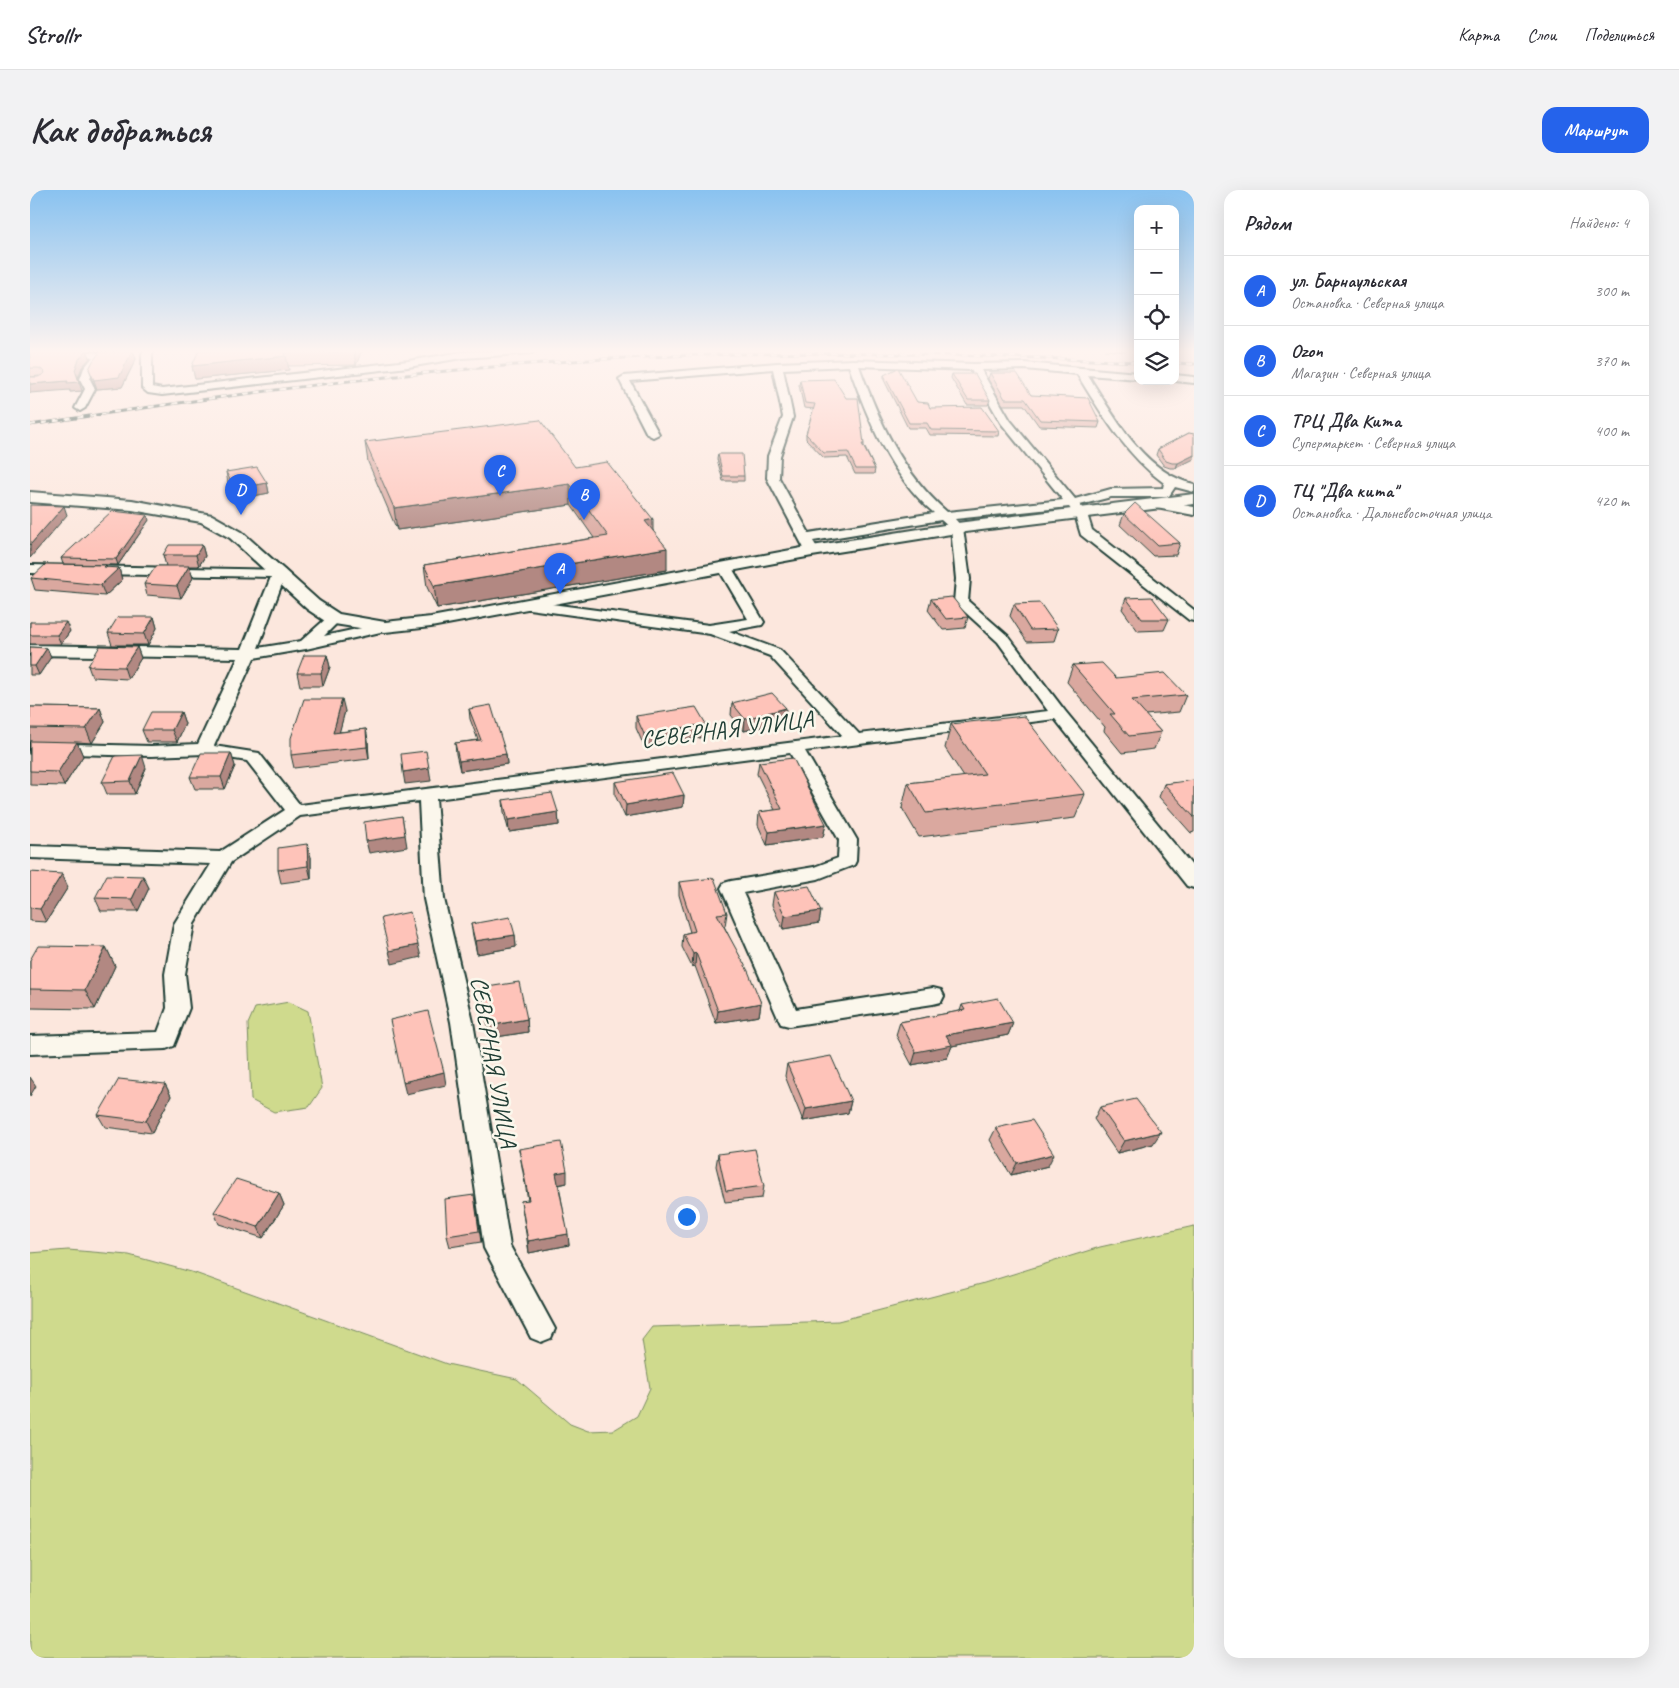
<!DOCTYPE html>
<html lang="ru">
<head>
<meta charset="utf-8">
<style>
  body { margin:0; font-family:Caveat,sans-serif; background:#f2f2f3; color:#2b2b33 }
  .controls { position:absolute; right:15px; top:15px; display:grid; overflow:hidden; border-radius:10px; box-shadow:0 5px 20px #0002 }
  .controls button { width:45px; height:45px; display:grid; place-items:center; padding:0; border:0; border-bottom:1px solid #e1e1e2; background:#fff; color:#2b2b33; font:25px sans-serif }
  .you { position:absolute; left:656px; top:1026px; width:18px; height:18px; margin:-12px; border:4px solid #fff; border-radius:50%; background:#1a73e8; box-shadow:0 0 0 8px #1a73e833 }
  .badge { display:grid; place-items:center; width:32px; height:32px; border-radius:50%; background:#2563eb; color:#fff; font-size:16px; font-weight:700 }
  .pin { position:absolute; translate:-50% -41px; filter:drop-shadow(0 1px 2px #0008) }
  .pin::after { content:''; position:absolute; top:26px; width:18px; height:15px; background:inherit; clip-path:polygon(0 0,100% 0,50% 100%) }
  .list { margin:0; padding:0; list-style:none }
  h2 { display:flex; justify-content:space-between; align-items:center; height:65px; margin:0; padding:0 20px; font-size:21px }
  h2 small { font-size:16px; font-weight:400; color:#7c7c81 }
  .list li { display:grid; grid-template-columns:32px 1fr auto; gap:15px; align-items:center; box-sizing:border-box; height:70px; padding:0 20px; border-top:1px solid #e1e1e2 }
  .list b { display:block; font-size:19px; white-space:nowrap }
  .list p { margin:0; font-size:16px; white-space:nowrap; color:#7c7c81 }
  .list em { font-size:16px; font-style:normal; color:#7c7c81 }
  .icon { flex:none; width:28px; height:28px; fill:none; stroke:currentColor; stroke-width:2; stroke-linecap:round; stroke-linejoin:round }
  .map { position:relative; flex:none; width:1164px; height:1468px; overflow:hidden; border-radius:15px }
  header { display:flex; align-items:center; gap:30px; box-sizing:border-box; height:70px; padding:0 25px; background:#fff; border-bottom:1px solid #e1e1e2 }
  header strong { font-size:24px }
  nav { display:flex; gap:28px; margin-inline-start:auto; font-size:18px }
  .intro { display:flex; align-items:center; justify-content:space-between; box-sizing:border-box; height:120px; padding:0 30px }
  h1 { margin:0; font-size:35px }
  .button { padding:12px 22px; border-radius:15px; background:#2563eb; color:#fff; font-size:18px; font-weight:700 }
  main { display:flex; gap:30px; padding:0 30px }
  aside { flex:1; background:#fff; border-radius:15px; box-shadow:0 5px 20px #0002 }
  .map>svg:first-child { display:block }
</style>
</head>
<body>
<header>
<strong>Strollr</strong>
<nav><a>Карта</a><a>Слои</a><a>Поделиться</a></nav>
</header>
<div class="intro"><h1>Как добраться</h1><a class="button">Маршрут</a></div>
<main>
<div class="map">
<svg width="1164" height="1468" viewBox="0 0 1164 1468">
  <rect width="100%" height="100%" fill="#fce7dd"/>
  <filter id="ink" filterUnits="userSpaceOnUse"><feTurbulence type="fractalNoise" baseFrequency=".02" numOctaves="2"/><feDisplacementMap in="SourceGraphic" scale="10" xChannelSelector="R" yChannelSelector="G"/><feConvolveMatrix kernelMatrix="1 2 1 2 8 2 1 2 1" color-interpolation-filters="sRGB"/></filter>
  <g filter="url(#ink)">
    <!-- green -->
    <g fill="#cfda8d" stroke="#778c60">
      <polygon points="259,812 278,821 292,898 279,917 244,922 221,910 218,834 225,818"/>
      <polygon points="1164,1036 1164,1468 0,1468 0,1063 38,1060 99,1065 165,1083 417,1174 487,1189 540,1234 558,1241 584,1240 607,1226 620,1198 612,1150 622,1137 808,1131 951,1094 1070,1057"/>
    </g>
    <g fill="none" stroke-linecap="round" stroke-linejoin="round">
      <defs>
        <g id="minor">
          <path d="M39,160C50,160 63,163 72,163C81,163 93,159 100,164L95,167L72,169L64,179L60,189L65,199L55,218L50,221L45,218L55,199L50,189L54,178L63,167L41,162Z"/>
          <polygon points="114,160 124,160 122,164 122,197 132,199 378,171 432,162 507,160 502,163 432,168 378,177 132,205 118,203 112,198 112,164"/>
          <path d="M823,170L944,174L995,173L1108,183V189L1058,185C1083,225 1114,283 1164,294V302L1145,297L1139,306L1135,307H1081L1050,315L1057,324L1062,340L1164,420V431L1159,430L1051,345L1045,325L1039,317L925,329L933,338L940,389L938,411L978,446L1035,521L1164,678V698L1157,696L1025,529L775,561L827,650L826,671L824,675L788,689L713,703L766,819L903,798L911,800L914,806L911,812L903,814L759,836L751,834L748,828L691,698L694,693L701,691L784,677L808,668L809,650L760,563L406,609L414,709L443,832L480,1056L525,1139L521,1148L511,1152L501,1148L454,1058L421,832L394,709L389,611L270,626L201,672L164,734L155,784L159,818L144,856L136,859L0,864V846L128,842L137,818L135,784L144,734L181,674L0,668V656L190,662L255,620L217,571L174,564L121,566L0,563V553L121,556L168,554L208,468L0,465V455L212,459L241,387L0,383V375L254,380L256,383L228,458L271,451L299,426H309L311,429L294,446L355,433L360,434L362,437L360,440L355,441L276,459L224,468L184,556L229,563L270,615L813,546L740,466L680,444L499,419L494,418L492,415L494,412L499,411L679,435L718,429L688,378L695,374L702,378L734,432L732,435L699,441L750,460L829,544L1018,521L968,452L924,412L926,389L921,339L911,330L783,351L788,359L781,363L776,362L737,288L738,266L753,227L743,179L600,191L629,244L623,247L617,244L589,189L594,186L747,173ZM819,176C838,230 860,285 904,323L779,343L749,288L750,266L763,227L753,179ZM829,176L941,180L971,233L1033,310L917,322C872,283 849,231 829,176ZM995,179L1047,184C1071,223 1096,265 1134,293L1133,298L1081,299L1045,309L980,230L951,180Z"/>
          <polygon points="1145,185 1164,187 1164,193 1145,191"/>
          <polygon points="1125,310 1164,317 1164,325 1121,317 1119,314"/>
        </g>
        <polygon id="tertiary" points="0,302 102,310 182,325 212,342 289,411 309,424 355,432 401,427 782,356 927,333 1164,304 1164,314 927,343 782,366 401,437 355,442 298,433 277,419 200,348 171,332 102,320 0,312"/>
      </defs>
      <!-- minor casing -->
      <use href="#minor" stroke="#1f3d34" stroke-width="4"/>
      <!-- tertiary casing -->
      <use href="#tertiary" stroke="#1f3d34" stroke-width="4"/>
      <!-- minor -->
      <use href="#minor" fill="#fbf7ec" fill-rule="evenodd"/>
      <!-- tertiary -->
      <use href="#tertiary" fill="#fbf7ec" fill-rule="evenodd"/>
      <defs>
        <g id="rail">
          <polyline points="1145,173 1164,174"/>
          <path d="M0,235C212,202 424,174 639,166C795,160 952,165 1108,172"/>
        </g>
      </defs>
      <!-- rail casing -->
      <use href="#rail" stroke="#1f3d34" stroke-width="3"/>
      <!-- rail -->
      <use href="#rail" stroke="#fbf7ec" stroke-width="2" stroke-dasharray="6" stroke-linecap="butt"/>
    </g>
    <!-- wall -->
    <g fill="#daa89f" stroke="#1f3d34">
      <polygon points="0,160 57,160 60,168 52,177 48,188 52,201 40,202 40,200 8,187 9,186 0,187"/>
      <polygon points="64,160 89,160 69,161"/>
      <polygon points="103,160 106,169 92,197 67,199 59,179"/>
      <polygon points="169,160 332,160 326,175 258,176 259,180 165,189 162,176"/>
      <polygon points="1075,160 1096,160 1095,162"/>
      <polygon points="960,183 1001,205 1070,232 1068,238 1009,236 994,215 973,215 958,189"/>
      <polygon points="922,184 960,210 958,215 937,215 921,188"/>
      <polygon points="854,185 887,212 900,218 969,241 968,246 900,245 896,238 878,238 854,190"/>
      <polygon points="770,190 834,254 834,256 845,279 844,284 825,284 817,267 794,268 776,249 776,244 784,219 774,218 769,195"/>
      <polygon points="1159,243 1146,278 1140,278 1134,276 1126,265 1128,259"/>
      <polygon points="335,252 545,277 623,340 637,380 407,418 397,397 394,375 564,348 541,315 367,340 338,272"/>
      <polygon points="688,264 714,286 714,291 693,291 687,269"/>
      <polygon points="196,282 237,293 239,303 207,309 198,293"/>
      <polygon points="1094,324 1150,353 1146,365 1123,366 1090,335"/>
      <polygon points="119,330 88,375 33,374 31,368"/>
      <polygon points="172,355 175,366 169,376 159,376 163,388 151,408 117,405 114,394 136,376 133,365"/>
      <polygon points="76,375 77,378 89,378 92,390 75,406 5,400 1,388"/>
      <polygon points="1096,408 1139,429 1134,440 1108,441 1092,419"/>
      <polygon points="901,409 938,427 935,438 913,440 898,420"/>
      <polygon points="984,414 1028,439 1024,451 997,452 980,426"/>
      <polygon points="124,427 127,438 118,455 82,455 78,443"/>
      <polygon points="0,432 40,441 31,454 0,454"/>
      <polygon points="0,457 17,458 21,467 9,485 0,485"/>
      <polygon points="107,457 111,468 98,489 62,487 58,476"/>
      <polygon points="297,465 300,477 293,496 270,496 267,483"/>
      <polygon points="1043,475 1086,488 1156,505 1149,522 1115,525 1131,542 1124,559 1092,563 1074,541 1075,537 1037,492"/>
      <polygon points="702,513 755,531 714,541 701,525"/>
      <polygon points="0,517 70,518 75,532 62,553 47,552 53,566 34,596 0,595"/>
      <polygon points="439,519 476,564 477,574 430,581 426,564 425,553 448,550 440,529"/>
      <polygon points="315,521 309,542 336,539 338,551 339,569 264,578 261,565"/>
      <polygon points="151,522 155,534 147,552 117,552 112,540"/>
      <polygon points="606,526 675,547 614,556 606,538"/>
      <polygon points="921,534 1055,604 1045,628 889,647 872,618 878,593 934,587 915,558"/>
      <polygon points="201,563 205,576 195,599 165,599 160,587"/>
      <polygon points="729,572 796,634 793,647 737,655 728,635 729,622 745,620 727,584"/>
      <polygon points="116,578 105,604 77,604 72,592"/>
      <polygon points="1164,591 1164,642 1161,643 1129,607 1134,594"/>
      <polygon points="585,592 654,605 653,617 595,627 585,605"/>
      <polygon points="473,610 528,622 529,635 479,642 474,623"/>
      <polygon points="281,667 281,689 251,693 248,680"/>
      <polygon points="0,682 38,697 16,732 0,731"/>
      <polygon points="113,686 119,698 108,721 71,721 65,708"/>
      <polygon points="649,692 697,723 695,736 694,736 731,813 729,826 686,833 665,776 662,777 652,757 653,744 660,742 649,705"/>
      <polygon points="744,702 791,721 789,733 753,739 742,715"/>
      <polygon points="441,734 485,745 486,757 447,764 443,746"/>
      <polygon points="76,757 85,776 65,819 0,818 0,770"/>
      <polygon points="451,798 497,829 498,842 460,848"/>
      <polygon points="932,815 983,833 978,845 922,856 917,868 882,875 866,845 870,832 930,821"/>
      <polygon points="757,874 821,911 818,923 773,931 755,886"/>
      <polygon points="135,894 141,906 122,943 75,937 68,925"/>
      <polygon points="1070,917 1123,954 1087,963 1064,929"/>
      <polygon points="966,938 1018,976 981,985 960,950"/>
      <polygon points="489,959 537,993 529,995 539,1055 499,1063 491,1011 498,1010 491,971"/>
      <polygon points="688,964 734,996 732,1008 695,1012 686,976"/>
      <polygon points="249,1003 254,1015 233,1048 189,1034 184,1022"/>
      <polygon points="446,1017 451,1052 420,1057 417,1046"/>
    </g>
    <!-- shaded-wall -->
    <g fill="#b28882" stroke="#1f3d34">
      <polygon points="57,160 60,168 52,177 48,188 45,180 49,169"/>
      <polygon points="103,160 106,169 92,197 67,199 64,190"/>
      <polygon points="325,160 332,160 326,175 324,162"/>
      <polygon points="256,166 259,180 165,189 162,176"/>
      <polygon points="38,191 49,192 52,201 40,202 40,200 0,203 0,194"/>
      <polygon points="1164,265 1164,269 1146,278 1148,273"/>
      <polygon points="237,293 239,303 207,309 205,299"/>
      <polygon points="540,294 541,315 367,340 364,318"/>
      <polygon points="34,316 37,325 0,368 0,355"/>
      <polygon points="117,325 119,330 88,375 86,369"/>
      <polygon points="623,329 623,351 615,331"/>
      <polygon points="172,355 175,366 169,376 166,365"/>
      <polygon points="637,358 637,380 407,418 404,396"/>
      <polygon points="76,375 80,386 89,378 92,390 75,406 71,395 74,377"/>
      <polygon points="159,376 163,388 151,408 147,396"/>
      <polygon points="124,427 127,438 118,455 114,444"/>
      <polygon points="36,432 40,441 31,454 27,445"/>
      <polygon points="107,457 111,468 98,489 94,477"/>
      <polygon points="17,458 21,467 9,485 5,476"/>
      <polygon points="297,465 300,477 293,496 291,483"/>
      <polygon points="312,509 315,521 306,555 303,543"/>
      <polygon points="70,518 75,532 62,553 56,539"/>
      <polygon points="756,518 755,531 714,541 715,529"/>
      <polygon points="151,522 155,534 147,552 142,540"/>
      <polygon points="676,534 675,547 614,556 614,544"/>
      <polygon points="336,539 338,551 339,569 337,557"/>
      <polygon points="47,552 53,566 34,596 28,582"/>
      <polygon points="201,563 205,576 195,599 191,587"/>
      <polygon points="476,564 477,574 430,581 429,571"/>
      <polygon points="112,565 116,578 105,604 100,591"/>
      <polygon points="399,578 401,591 375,594 373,582"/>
      <polygon points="654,605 653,617 595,627 596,615"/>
      <polygon points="528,622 529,635 479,642 478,630"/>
      <polygon points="372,626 377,657 339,663 336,651"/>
      <polygon points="796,634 793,647 737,655 739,642"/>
      <polygon points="277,654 281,667 281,689 278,676"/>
      <polygon points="32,684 38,697 16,732 10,719"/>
      <polygon points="113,686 119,698 108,721 102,709"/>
      <polygon points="791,721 789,733 753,739 755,726"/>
      <polygon points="485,745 486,757 447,764 445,751"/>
      <polygon points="388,755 391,767 362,774 359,761"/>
      <polygon points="76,757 85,776 65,819 55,800"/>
      <polygon points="666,763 665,776 662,777 663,764"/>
      <polygon points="731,813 729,826 686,833 688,821"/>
      <polygon points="497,829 498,842 460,848 458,836"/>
      <polygon points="983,833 978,845 922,856 917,868 882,875 886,862 916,845"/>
      <polygon points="414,882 416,895 376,904 373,892"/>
      <polygon points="0,887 6,896 0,906"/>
      <polygon points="135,894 141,906 122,943 116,931"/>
      <polygon points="821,911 818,923 773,931 776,919"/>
      <polygon points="1131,942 1123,954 1087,963 1094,951"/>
      <polygon points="1024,964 1018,976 981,985 987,973"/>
      <polygon points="537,981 537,993 527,995 526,983"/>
      <polygon points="249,1003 254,1015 233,1048 228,1037"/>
      <polygon points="538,1044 539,1055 499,1063 498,1051"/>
    </g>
    <!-- building -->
    <g fill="#fec3b9" stroke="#1f3d34">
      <polygon points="0,160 57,160 49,169 45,180 49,192 37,193 38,191 0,194 0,187 8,187 14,184 15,182 9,178 0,178"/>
      <polygon points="103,160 89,187 64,190 59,179 63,171 70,162"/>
      <polygon points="169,160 325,160 324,162 255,163 256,166 162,176"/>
      <polygon points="868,178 887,212 898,213 900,218 952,217 969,241 901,240 897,233 879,233 854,185"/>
      <polygon points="960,183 987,183 1001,205 1058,208 1070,232 1010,230 995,209 975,209"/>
      <polygon points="922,184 945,184 960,210 938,210"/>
      <polygon points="804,189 816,208 828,208 834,254 832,254 845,279 826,279 818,262 794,263 776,244 785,214 775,213 770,190"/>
      <polygon points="510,230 545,277 577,272 623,329 615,331 637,358 404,396 394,375 578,346 540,294 364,318 335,252"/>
      <polygon points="1159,243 1164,244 1164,265 1148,273 1142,273 1136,271 1128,259"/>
      <polygon points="688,264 712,264 714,286 693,286"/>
      <polygon points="227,277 237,293 205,299 196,282"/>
      <polygon points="1105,313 1150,353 1127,355 1094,324"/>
      <polygon points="0,315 34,316 0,355"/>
      <polygon points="82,321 117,325 86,369 31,368"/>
      <polygon points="139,355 172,355 166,365 133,365"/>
      <polygon points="16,374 76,375 74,377 89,378 71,395 1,388"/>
      <polygon points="126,376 159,376 147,396 114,394"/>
      <polygon points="922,407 938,427 916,429 901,409"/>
      <polygon points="1122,407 1139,429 1112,429 1096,408"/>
      <polygon points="1010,413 1028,439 1000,440 984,414"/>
      <polygon points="88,427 124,427 114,444 78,443"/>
      <polygon points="0,432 36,432 27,445 0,445"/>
      <polygon points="70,456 107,457 94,477 58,476"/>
      <polygon points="0,457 17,458 5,476 0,476"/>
      <polygon points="274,465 297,465 291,483 267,483"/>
      <polygon points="1072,473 1086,488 1135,483 1156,505 1102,510 1131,542 1099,546 1080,524 1085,524 1043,475"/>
      <polygon points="742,503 756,518 715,529 702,513"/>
      <polygon points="274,509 312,509 303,543 336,539 337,557 261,565 261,548"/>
      <polygon points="461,515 476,564 429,571 425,553 451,550 439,519"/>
      <polygon points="0,517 70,518 56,539 0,538"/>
      <polygon points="666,517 676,534 614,544 606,526"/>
      <polygon points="121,522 151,522 142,540 112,540"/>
      <polygon points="994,526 1055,604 896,623 878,593 955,584 921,534"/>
      <polygon points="0,551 47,552 28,582 0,581"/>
      <polygon points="396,561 399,578 373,582 371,564"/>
      <polygon points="171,563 201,563 191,587 160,587"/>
      <polygon points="112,565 100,591 72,592 85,566"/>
      <polygon points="763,568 796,634 739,642 729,622 752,619 729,572"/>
      <polygon points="643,583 654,605 596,615 585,592"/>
      <polygon points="1164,590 1164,627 1134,594"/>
      <polygon points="522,603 528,622 478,630 473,610"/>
      <polygon points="372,626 375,645 336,651 334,632"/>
      <polygon points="277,654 278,676 248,680 248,658"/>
      <polygon points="0,682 32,684 10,719 0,718"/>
      <polygon points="77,685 113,686 102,709 65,708"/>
      <polygon points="684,688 697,723 687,724 718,781 731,813 688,821 666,763 663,764 653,744 665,741 649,692"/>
      <polygon points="779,696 791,721 755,726 744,702"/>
      <polygon points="380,722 388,755 359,761 351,728"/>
      <polygon points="480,727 485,745 445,751 441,734"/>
      <polygon points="8,756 76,757 55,800 0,799 0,770"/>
      <polygon points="489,792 497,829 458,836 451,798"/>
      <polygon points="968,808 983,833 916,845 922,855 886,862 870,832 935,820 932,815"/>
      <polygon points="398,821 414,882 373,892 360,830"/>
      <polygon points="801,866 821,911 776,919 757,874"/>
      <polygon points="89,889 135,894 116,931 68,925"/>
      <polygon points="1106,909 1131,942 1094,951 1070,917"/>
      <polygon points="1002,930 1024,964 987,973 966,938"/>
      <polygon points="531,952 537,981 526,983 538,1044 498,1051 491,1011 499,1010 489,959"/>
      <polygon points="725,959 734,996 696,1001 688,964"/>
      <polygon points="206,989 249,1003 228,1037 184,1022"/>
      <polygon points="444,1005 449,1041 417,1046 415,1009"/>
    </g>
  </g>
  <!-- sky -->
  <linearGradient id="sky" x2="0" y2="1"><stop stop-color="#89c2f0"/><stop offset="0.44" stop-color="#fef4f0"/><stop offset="1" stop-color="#fef4f0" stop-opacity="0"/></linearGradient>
  <rect width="1164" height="366" fill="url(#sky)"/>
  <g text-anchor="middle" stroke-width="5" stroke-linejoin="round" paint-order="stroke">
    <!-- street labels -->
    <g font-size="24" fill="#1f3d34" stroke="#fbf7ec">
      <text transform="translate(697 539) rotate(-7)" y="8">СЕВЕРНАЯ УЛИЦА</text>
      <text transform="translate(464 872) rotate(80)" y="8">СЕВЕРНАЯ УЛИЦА</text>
    </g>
  </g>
</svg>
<div class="controls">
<button>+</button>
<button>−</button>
<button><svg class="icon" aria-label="locate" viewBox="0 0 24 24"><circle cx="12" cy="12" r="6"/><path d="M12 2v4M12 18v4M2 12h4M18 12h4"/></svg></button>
<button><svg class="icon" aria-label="layers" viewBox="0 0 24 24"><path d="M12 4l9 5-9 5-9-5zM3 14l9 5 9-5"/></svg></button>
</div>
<div class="you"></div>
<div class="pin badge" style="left:530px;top:404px">A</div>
<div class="pin badge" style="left:554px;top:330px">B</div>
<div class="pin badge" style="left:470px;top:306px">C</div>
<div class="pin badge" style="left:211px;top:325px">D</div>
</div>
<aside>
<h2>Рядом<small>Найдено: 4</small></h2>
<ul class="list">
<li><span class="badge">A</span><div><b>ул. Барнаульская</b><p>Остановка · Северная улица</p></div><em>300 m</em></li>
<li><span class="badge">B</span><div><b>Ozon</b><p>Магазин · Северная улица</p></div><em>370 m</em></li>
<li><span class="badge">C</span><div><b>ТРЦ Два Кита</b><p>Супермаркет · Северная улица</p></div><em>400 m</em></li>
<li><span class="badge">D</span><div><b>ТЦ &quot;Два кита&quot;</b><p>Остановка · Дальневосточная улица</p></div><em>420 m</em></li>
</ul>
</aside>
</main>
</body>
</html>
